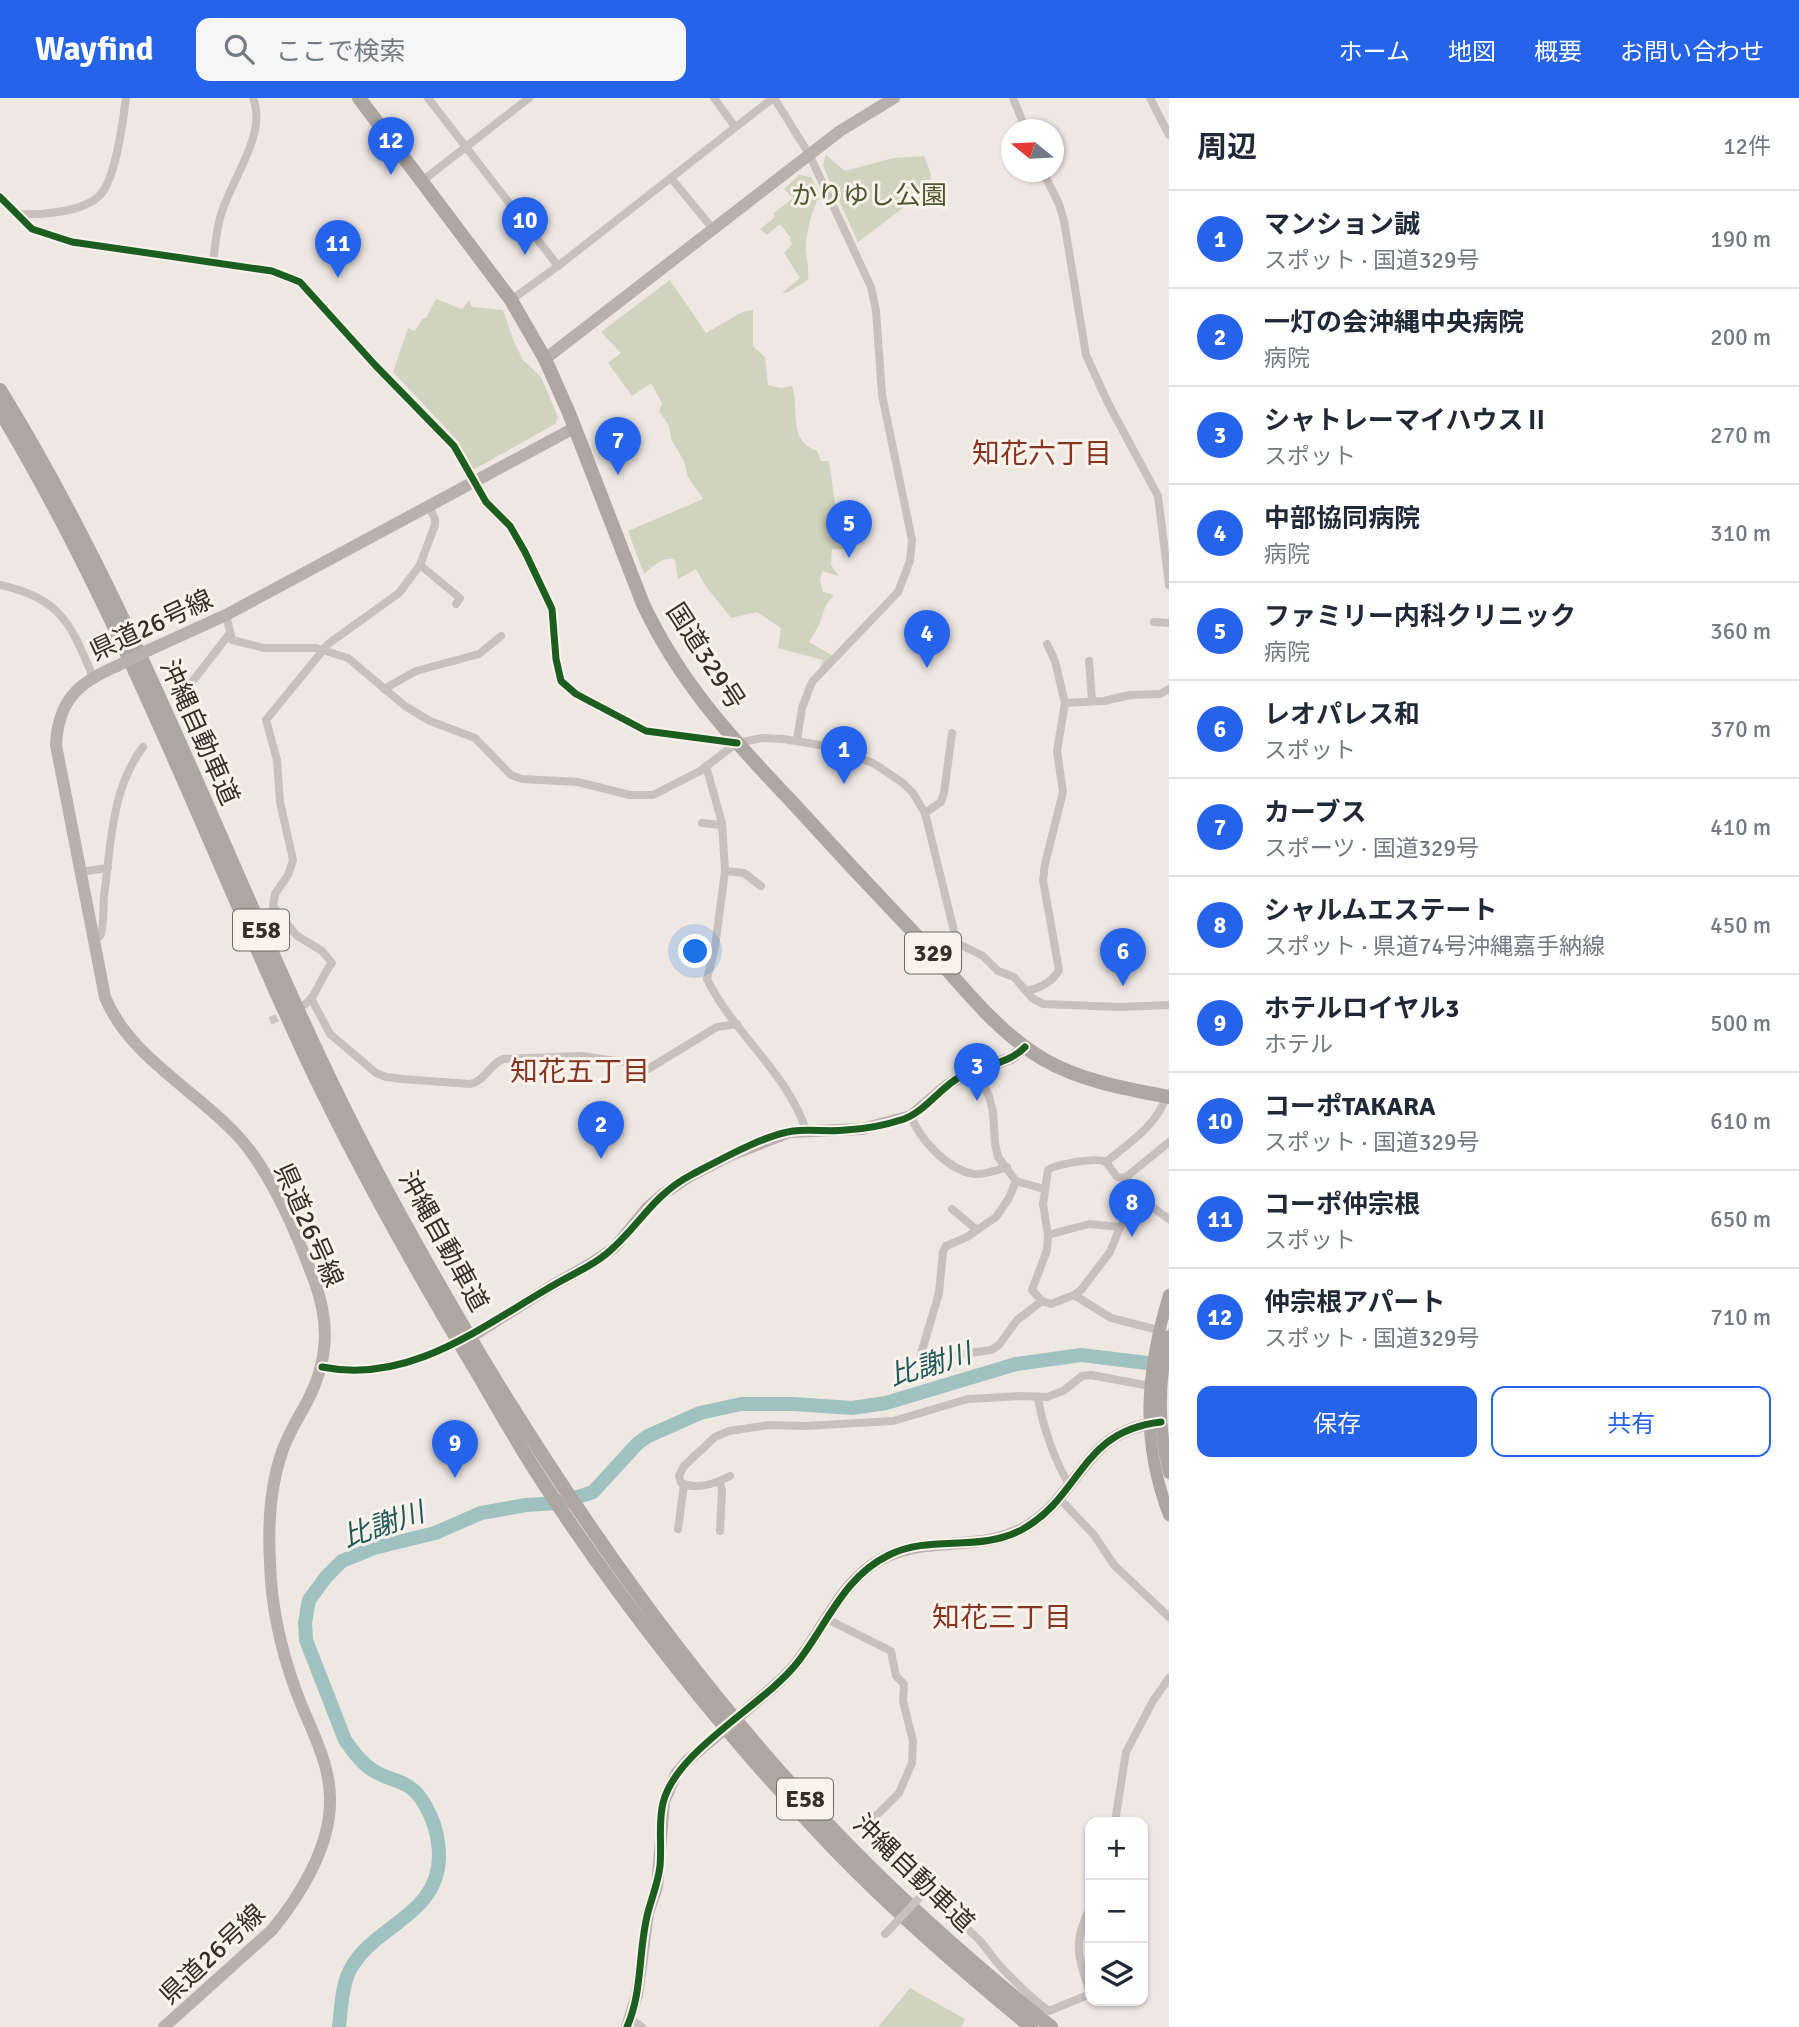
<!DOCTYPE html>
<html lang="ja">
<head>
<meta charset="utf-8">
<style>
  body { margin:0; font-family:Signika,"Noto Sans JP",sans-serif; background:#f6f6f7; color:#1f2937 }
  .controls { position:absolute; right:21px; bottom:21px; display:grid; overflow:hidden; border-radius:14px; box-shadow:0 2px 5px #0004 }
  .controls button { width:63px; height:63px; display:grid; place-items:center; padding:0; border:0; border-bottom:2px solid #e0e1e3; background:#fff; color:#1f2937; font:35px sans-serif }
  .compass { position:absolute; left:1001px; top:21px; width:63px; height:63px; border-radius:50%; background:#fff; box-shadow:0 2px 5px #0004; rotate:288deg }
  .you { position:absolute; left:696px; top:854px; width:24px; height:24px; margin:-18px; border:5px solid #fff; border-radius:50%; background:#1a73e8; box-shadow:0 0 0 10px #1a73e833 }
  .badge { display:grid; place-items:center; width:46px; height:46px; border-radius:50%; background:#2563eb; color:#fff; font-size:23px; font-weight:700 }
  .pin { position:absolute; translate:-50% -58px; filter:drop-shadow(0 2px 4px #0008) }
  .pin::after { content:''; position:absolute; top:37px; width:24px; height:21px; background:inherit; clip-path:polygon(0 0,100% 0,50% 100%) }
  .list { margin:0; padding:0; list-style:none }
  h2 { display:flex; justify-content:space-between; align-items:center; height:91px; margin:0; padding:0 28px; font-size:30px }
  h2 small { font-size:23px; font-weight:400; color:#747a83 }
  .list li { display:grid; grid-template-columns:46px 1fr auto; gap:21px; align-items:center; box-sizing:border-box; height:98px; padding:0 28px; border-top:2px solid #e0e1e3 }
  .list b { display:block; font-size:26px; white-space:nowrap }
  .list p { margin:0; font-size:23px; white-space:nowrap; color:#747a83 }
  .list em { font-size:23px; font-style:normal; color:#747a83 }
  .actions { display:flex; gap:14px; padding:21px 28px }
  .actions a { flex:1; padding:16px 0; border:2px solid #2563eb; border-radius:14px; text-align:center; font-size:24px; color:#2563eb }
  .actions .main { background:#2563eb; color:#fff }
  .icon { flex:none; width:38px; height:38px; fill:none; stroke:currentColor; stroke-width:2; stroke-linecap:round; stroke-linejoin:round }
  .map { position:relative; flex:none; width:1169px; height:1929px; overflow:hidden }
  header { display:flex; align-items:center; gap:42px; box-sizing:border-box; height:98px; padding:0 35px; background:#2563eb; color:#fff }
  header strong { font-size:33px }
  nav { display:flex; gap:38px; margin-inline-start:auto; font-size:24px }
  .search { width:490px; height:63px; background:#f6f6f7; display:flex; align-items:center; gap:18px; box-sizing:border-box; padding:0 24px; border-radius:14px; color:#747a83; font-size:26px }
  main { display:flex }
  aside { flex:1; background:#fff }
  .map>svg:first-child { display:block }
</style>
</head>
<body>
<header>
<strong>Wayfind</strong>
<div class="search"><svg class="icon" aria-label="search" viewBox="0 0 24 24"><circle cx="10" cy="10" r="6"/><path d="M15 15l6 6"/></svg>ここで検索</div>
<nav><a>ホーム</a><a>地図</a><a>概要</a><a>お問い合わせ</a></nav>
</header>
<main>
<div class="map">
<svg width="1169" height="1929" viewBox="0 0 1169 1929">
  <rect width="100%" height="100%" fill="#eee8e3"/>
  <!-- green -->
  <g fill="#d0d3bd">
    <polygon points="826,57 845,73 893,60 924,58 931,76 930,83 940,84 944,97 938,100 933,96 919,105 912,103 858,144 823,68"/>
    <path d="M799,77L811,79L822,101L817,102C811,118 805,137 806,153C807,164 809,171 808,182L788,194L782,195L800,180L784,155L792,146L789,141L791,140L780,126L767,137L760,131L775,119L773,116L793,100L784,91Z"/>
    <path d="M670,182L706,235L742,214L753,212V248L765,259L768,287L781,290L792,288C800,311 787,343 817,353L821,363H829L835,406L856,431L849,436L848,451H832L831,467L839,478L822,473L820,481L823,494L834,497L826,507L818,529L809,544L835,559L817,577L823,562L778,550L781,530L757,514L731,520L705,487L696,471L678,481L675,462C663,457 653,469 644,476L628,433L703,401L688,379L684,363L671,341L669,328L659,313L662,305L651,285L632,298L608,265L621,255L601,234Z"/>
    <polygon points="436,201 462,211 469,202 472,209 503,212 514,244 523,262 541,279 558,319 555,326 473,372 458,343 393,274 408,230 415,233 423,220 426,220"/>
    <polygon points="910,1890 965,1921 962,1929 878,1929"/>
  </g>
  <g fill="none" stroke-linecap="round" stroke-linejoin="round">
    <!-- river -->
    <path stroke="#9fc1bf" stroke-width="14" d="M339,1929C341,1911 342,1887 350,1872C373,1827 439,1818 439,1758C439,1738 433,1719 422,1702C408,1681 394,1685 374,1673C361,1665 353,1653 345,1642L306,1542L305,1525L309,1502L326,1479L342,1463L374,1450L435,1435L481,1415L526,1407L560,1405L593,1394L638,1345L648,1338L700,1315L741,1306H794L852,1310L886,1305L1016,1266L1081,1257L1164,1267"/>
    <!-- street-tunnel -->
    <polyline stroke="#cac3be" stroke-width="8" stroke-dasharray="8 4" stroke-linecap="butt" points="270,923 290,914"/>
    <!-- street -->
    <g stroke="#c7c0bc" stroke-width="8">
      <polyline points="428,0 558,168"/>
      <polyline points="714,0 735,29"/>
      <polyline points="774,0 809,56 871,189 876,213 882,297 912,442 910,463 898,494 812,584 802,610 797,642"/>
      <polyline points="1013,0 1026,32"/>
      <polyline points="1150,0 1169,37"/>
      <polyline points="1043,74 1059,106 1064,123 1086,257 1108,305 1158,398 1169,487"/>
      <polyline points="671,80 713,131"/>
      <polyline points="422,83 529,0"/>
      <polyline points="0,99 32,131 72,144 272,173 300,184 375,267 454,348 486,404 510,428 525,454 552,511 556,561 561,583 576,596 646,633 737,645"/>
      <path d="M17,116C40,117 84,115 101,96C116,79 123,23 126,0"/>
      <path d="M213,164C215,150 216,134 220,120C229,84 268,37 253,0"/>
      <polyline points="511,202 558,168 773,0"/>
      <polyline points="420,467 460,500 456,506"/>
      <path d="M0,487C61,501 70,524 93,579"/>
      <polyline points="226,517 232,542 264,550 316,550 348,560 405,608 430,623 475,640 511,677 522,681 578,684 630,697 653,697 700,673 737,645 762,640 783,641 826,648 873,665 903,685 913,695 925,715 957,845 951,874"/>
      <polyline points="1154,524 1169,525"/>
      <polyline points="1047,546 1055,563 1065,605"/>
      <polyline points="1089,563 1092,603"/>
      <polyline points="384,591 416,573 479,556 501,538"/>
      <polyline points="182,597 230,535"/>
      <path d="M706,668L722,725L725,773L715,849L707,881C734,936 786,973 806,1032"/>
      <polyline points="925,715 941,704 944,695 952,635"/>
      <polyline points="702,725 722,727"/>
      <polyline points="725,773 744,775 761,788"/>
      <polyline points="80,774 108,770"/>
      <path d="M93,842C97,840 99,841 101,836C104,828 103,808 104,798C111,747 111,691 143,649"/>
      <polyline points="957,845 983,858 998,873 1014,879 1032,900 1043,906 1120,909 1169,907"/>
      <path d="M1027,893C1040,890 1053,883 1059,872L1043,782L1045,766L1063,694L1057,653L1065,605L1104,603L1130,597L1160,596L1169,591"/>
      <path d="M312,902L330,936L376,975L386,979L402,981L470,986C485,983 489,967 503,961L581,958L631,965L648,971L717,929L737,926"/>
      <path d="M304,907C317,898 321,878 332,865L322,853L296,837L273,808L275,796L288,777L293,762L280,704L277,662L266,622L328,546L399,495L420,467L435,427V421L428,407"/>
      <polyline points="976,972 989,998 993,1014 995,1046 998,1059 1016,1083 1044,1091"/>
      <path d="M911,1018C920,1042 948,1072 974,1076C985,1077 997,1072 1007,1069"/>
      <polyline points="1106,1064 1117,1079 1125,1080 1145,1104 1169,1121"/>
      <polyline points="1125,1080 1169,1044"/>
      <polyline points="952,1111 977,1132"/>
      <polyline points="1048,1137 1089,1126 1120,1129"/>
      <polyline points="1074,1197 1081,1192 1110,1154 1120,1129 1141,1100"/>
      <path d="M1158,1232L1111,1220L1074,1197L1051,1206L1042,1203L1032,1192L1047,1152L1048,1137L1043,1106L1048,1072C1056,1066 1097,1059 1106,1064C1129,1045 1156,1028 1166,999"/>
      <polyline points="955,1257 991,1252 999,1247 1017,1222 1042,1203"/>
      <path d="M322,1269C366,1278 408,1266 448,1249"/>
      <polyline points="932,1275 921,1256 939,1195 943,1154 946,1148 967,1139 996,1119 1009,1100 1016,1083"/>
      <path d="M1038,1300C1042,1326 1055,1364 1069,1386"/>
      <path d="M730,1378C715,1386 697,1392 681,1385L679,1378L684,1368L715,1339L729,1333L769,1327L805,1328L893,1323L968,1301L1021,1298L1047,1299L1063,1293L1082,1278L1091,1277L1150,1288"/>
      <polyline points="719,1384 722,1391 720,1433"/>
      <polyline points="1059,1400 1094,1437 1114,1467 1169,1519"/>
      <polyline points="678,1431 684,1387"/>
      <path d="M827,1521L891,1553L896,1578L904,1586L903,1603L913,1643L912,1665L899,1695L875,1719C873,1751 958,1820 981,1844C988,1852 994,1862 1001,1869C1015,1884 1033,1902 1049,1913L1090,1896"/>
      <polyline points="1115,1724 1126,1654 1153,1603 1169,1580"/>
      <path d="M1090,1810C1072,1846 1078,1858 1090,1895"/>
      <polyline points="631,1921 642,1929"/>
    </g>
    <!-- secondary -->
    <g stroke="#b8b0ac" stroke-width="12">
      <polyline points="545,261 840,33 894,0"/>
      <polyline points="149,552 226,517 574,330"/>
      <path d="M117,568C79,584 58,602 56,647L105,899C128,957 195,992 236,1036C270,1072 298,1138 315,1185C330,1226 328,1263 308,1302C299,1319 288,1336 282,1354C270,1388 268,1428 270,1464C271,1507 281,1552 296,1593C309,1629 331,1664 330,1704C330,1749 300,1798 272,1832L164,1929"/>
      <polyline points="474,1237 550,1189 592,1165 614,1150 647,1110 663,1096 690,1078 731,1057 790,1034 862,1031 911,1018 946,988 963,977 1011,960 1025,949"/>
      <path d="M744,1614C762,1598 784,1582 798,1563C823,1531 838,1491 872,1467C919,1433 980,1458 1029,1427C1081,1394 1085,1332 1158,1325"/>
      <polyline points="627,1929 637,1897 648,1815 657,1789 664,1704 676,1676 688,1662 714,1640"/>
    </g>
    <!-- primary -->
    <g stroke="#aca5a1" stroke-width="12">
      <path d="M1169,1197C1146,1273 1140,1341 1169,1417"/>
      <path d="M1169,1238C1158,1284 1158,1329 1169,1375"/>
    </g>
    <!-- highway -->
    <g stroke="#ada7a2" stroke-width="14">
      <path d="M359,0L511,202L545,261L569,315L643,506C680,585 733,642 792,704C832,748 873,792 915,836C955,878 992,931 1043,961C1081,983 1126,991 1169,999"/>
      <path d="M0,292C130,503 215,737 320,960C367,1061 422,1159 479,1255C584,1430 703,1598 845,1744C910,1811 979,1871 1051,1929"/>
      <path d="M0,313C124,519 207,747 308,964C358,1069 415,1171 475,1271C495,1305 514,1339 535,1372C620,1505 727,1639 836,1753C897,1816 964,1874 1031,1929"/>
    </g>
    <!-- street-bridge -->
    <polyline stroke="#c7c0bc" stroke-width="8" points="885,1836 926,1793"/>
    <!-- secondary-bridge -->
    <g stroke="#b8b0ac" stroke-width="12">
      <polyline points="117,568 149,552"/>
      <polyline points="714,1640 744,1614"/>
    </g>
    <defs>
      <g id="cycleway">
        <polyline points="0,99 32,131 72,144 272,173 300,184 375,267 454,348 486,404 510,428 525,454 552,511 556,561 561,583 576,596 646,633 737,645"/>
        <path d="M322,1269C408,1286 477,1232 547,1191C569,1177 595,1168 614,1149C642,1123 655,1096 691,1077C718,1063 764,1037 793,1033C811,1031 829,1034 846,1032C865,1031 886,1027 904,1021C926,1013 941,988 963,977C983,967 1009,966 1025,949"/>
        <path d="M627,1929C643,1893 638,1852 648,1814C652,1799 658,1785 660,1768C662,1747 658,1725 663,1705C676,1652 763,1608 797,1565C827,1527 843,1479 889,1457C931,1436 979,1455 1023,1431C1082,1398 1080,1333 1161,1324"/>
      </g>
    </defs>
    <!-- cycleway casing -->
    <use href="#cycleway" stroke="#faf2eb" stroke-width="11"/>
    <!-- cycleway -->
    <use href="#cycleway" stroke="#1b5e20" stroke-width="7"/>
  </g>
  <g text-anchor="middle" stroke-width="6" stroke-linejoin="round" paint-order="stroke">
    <!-- shield labels -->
    <g fill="#faf2eb" stroke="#726863" stroke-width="2">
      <rect x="233" y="811.5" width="56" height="41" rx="5"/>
      <rect x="905" y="834.5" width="56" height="41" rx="5"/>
      <rect x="777" y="1680.5" width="56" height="41" rx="5"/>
    </g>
    <g font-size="24" font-weight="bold" fill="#382d29">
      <text x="261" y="840">E58</text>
      <text x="933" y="863">329</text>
      <text x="805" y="1709">E58</text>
    </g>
    <!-- park labels -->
    <g font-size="26" fill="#4a572d" stroke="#faf2eb">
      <text x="869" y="106">かりゆし公園</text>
    </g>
    <!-- street labels -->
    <g font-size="26" fill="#382d29" stroke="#faf2eb">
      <text transform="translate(151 527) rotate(-25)" y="9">県道26号線</text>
      <text transform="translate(706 558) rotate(57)" y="9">国道329号</text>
      <text transform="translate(200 634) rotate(66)" y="9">沖縄自動車道</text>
      <text transform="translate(309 1127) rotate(66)" y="9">県道26号線</text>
      <text transform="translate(444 1143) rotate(61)" y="9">沖縄自動車道</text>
      <text transform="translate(914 1775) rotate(44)" y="9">沖縄自動車道</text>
      <text transform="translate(212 1856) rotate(-43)" y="9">県道26号線</text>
    </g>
    <!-- neighbourhood labels -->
    <g font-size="28" fill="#873523" stroke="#faf2eb">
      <text x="1042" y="365">知花六丁目</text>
      <text x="580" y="983">知花五丁目</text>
      <text x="1002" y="1529">知花三丁目</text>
    </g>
    <!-- water labels -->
    <g font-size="28" font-style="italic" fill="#1f595a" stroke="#faf2eb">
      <text transform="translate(930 1266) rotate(-17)" y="10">比謝川</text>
      <text transform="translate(383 1426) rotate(-19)" y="10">比謝川</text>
    </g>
  </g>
</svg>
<div class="controls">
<button>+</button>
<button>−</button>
<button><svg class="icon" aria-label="layers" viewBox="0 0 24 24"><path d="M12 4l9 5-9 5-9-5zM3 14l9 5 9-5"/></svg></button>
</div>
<svg class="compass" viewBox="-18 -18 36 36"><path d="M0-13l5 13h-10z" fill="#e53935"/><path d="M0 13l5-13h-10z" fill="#747a83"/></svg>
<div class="you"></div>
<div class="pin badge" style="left:844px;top:686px">1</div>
<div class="pin badge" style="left:601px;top:1061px">2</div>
<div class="pin badge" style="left:977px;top:1003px">3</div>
<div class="pin badge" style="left:927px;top:570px">4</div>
<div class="pin badge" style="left:849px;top:460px">5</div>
<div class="pin badge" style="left:1123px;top:888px">6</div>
<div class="pin badge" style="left:618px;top:377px">7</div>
<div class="pin badge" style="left:1132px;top:1139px">8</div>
<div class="pin badge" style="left:455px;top:1380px">9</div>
<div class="pin badge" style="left:525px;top:157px">10</div>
<div class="pin badge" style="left:338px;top:180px">11</div>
<div class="pin badge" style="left:391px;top:77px">12</div>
</div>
<aside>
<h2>周辺<small>12件</small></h2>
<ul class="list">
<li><span class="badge">1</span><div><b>マンション誠</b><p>スポット · 国道329号</p></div><em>190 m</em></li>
<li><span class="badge">2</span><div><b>一灯の会沖縄中央病院</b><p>病院</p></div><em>200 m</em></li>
<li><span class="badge">3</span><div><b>シャトレーマイハウスⅡ</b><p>スポット</p></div><em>270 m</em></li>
<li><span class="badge">4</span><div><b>中部協同病院</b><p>病院</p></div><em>310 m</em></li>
<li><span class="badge">5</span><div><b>ファミリー内科クリニック</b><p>病院</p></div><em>360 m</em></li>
<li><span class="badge">6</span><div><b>レオパレス和</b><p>スポット</p></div><em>370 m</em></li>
<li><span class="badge">7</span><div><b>カーブス</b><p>スポーツ · 国道329号</p></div><em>410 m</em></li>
<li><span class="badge">8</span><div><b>シャルムエステート</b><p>スポット · 県道74号沖縄嘉手納線</p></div><em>450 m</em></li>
<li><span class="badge">9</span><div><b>ホテルロイヤル3</b><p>ホテル</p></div><em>500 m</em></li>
<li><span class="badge">10</span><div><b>コーポTAKARA</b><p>スポット · 国道329号</p></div><em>610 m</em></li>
<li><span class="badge">11</span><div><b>コーポ仲宗根</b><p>スポット</p></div><em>650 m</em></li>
<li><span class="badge">12</span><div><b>仲宗根アパート</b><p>スポット · 国道329号</p></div><em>710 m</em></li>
</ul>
<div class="actions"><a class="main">保存</a><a>共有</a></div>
</aside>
</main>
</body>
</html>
